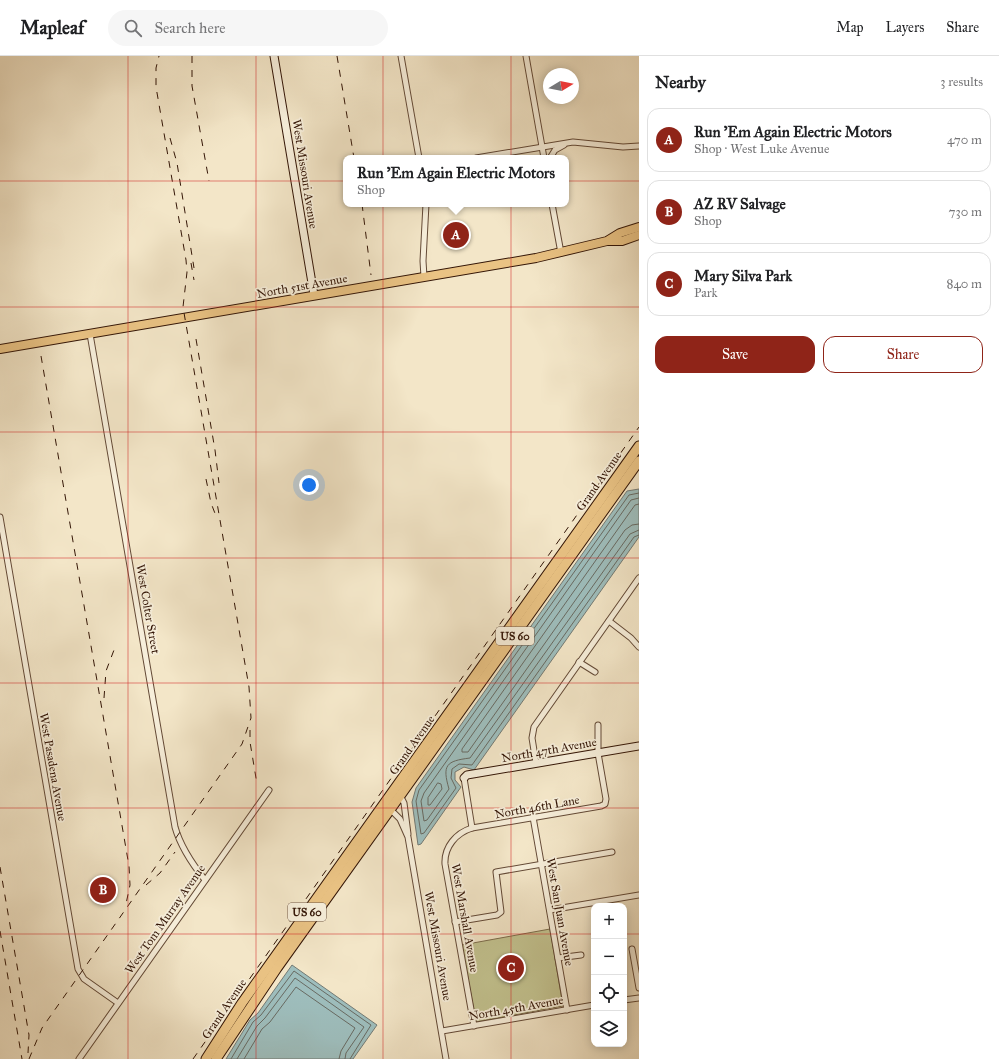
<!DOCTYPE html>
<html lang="en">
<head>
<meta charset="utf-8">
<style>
  body { margin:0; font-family:"IM FELL Great Primer",serif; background:#f6f6f6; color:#202124 }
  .controls { position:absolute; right:12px; bottom:12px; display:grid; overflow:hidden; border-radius:8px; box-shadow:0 2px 10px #0003 }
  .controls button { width:36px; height:36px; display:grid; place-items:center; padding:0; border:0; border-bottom:1px solid #e0e0e0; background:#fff; color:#202124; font:20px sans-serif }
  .compass { position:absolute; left:543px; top:12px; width:36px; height:36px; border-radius:50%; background:#fff; box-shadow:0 2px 10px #0003; rotate:80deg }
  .you { position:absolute; left:309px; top:429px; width:14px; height:14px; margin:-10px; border:3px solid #fff; border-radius:50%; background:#1a73e8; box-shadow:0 0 0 6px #1a73e833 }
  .badge { display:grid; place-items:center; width:26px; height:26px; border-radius:50%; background:#8f2418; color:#fff; font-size:13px; font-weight:700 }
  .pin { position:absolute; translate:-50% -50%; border:2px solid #fff; box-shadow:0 1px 4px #0006 }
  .popup { position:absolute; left:343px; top:99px; width:226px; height:52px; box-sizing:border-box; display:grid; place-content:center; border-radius:8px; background:#fff; filter:drop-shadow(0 1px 3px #0005); font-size:13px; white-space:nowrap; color:#757577 }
  .popup b { font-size:15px; color:#202124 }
  .popup::after { content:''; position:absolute; left:50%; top:100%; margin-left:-8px; border:8px solid transparent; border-top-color:#fff }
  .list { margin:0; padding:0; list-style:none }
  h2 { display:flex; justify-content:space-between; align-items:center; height:52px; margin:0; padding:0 16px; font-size:17px }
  h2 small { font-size:13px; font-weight:400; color:#757577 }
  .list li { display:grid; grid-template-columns:26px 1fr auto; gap:12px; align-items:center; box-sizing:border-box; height:64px; margin:0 8px 8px; padding:0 8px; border:1px solid #e0e0e0; border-radius:12px }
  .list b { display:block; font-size:15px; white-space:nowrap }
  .list p { margin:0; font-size:13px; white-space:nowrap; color:#757577 }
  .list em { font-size:13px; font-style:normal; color:#757577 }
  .actions { display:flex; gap:8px; padding:12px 16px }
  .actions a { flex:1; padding:9px 0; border:1px solid #8f2418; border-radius:12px; text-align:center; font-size:14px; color:#8f2418 }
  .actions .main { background:#8f2418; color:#fff }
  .icon { flex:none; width:22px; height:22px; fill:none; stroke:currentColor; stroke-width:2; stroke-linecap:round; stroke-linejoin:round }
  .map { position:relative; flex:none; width:639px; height:1003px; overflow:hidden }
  header { display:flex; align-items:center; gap:24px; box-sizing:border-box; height:56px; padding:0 20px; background:#fff; border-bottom:1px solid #e0e0e0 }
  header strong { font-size:19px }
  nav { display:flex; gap:22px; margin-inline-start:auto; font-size:14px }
  .search { width:280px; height:36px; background:#f6f6f6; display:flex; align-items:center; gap:10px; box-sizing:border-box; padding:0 14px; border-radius:22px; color:#757577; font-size:15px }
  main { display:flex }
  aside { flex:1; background:#fff }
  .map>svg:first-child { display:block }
</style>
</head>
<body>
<header>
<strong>Mapleaf</strong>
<div class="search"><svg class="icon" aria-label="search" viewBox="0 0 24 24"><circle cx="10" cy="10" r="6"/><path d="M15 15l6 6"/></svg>Search here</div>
<nav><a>Map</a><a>Layers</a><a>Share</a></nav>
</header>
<main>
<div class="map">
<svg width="639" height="1003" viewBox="0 0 639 1003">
  <rect width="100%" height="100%" fill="#f3e6c8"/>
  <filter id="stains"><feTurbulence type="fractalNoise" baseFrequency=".005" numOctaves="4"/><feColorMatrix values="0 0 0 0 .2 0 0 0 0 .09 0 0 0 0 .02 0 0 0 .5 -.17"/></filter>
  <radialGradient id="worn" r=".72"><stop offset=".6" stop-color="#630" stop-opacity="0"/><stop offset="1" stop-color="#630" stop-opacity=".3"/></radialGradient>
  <!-- green -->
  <polygon fill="#c3c390" stroke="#7b6c4b" points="550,873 563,950 476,966 462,889"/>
  <!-- water -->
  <g fill="#9ebebd" stroke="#737a74">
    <polygon points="639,433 639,481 474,714 464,711 455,716 455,724 461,731 421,788 418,789 412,746 416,732 627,435"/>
    <polygon points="292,909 377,969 353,1003 226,1003 250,964 258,957"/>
  </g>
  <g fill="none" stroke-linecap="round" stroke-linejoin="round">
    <!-- shore -->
    <g stroke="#686a62" stroke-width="1">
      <polyline points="639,437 629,439 419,734 416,745 421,778 424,777 456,732 451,722 452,713 459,708 472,709 634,481 639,479"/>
      <path d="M639,442L631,444L424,737L421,745L424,765L427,764L449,733C442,709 446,705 470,702L630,478L639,474"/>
      <polyline points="639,448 635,449 462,693 462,696 468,696 625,474 632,469 639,468"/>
      <polygon points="438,727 441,728 442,733 430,749 428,749 428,742"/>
      <polyline points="231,1003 253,966 261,959 294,915 371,969 350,1003"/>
      <polyline points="237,1003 257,970 265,962 295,922 364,971 346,997 345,1003"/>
      <polyline points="244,1003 262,973 270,966 296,931 355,972 341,995 339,1003"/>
    </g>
    <defs>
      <g id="street">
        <polyline points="401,0 419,102"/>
        <polyline points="526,0 544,102"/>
        <polyline points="476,102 573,86 623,91 639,90"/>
        <polyline points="550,102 555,94 564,89"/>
        <polyline points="552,148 561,197"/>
        <polyline points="424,221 423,205 426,148"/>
        <path d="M90,278L175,771C180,789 193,809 205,824"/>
        <polyline points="0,461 78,913 84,923 118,947"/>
        <polyline points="609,565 631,582 639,591"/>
        <polyline points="579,606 595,616"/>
        <polyline points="536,707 532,682 534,671 639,522"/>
        <polyline points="464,722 472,772"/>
        <polyline points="401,741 404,747 408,778"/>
        <polyline points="391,754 400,763 408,781 446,1003"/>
        <polyline points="533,761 567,954"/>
        <polyline points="550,854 639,839"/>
        <polyline points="455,866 497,859 501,856 496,816 612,796"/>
        <polyline points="632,893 639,932"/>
        <polyline points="558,902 581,899"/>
        <polyline points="624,944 639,942"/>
        <path d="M474,970L445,808C444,791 456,777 472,772L601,750L605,748L606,743L598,697V669"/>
        <polyline points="442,975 594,949"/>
        <polyline points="79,1003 269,734"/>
      </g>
      <g id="secondary">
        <polyline points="274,0 314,239"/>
        <polyline points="464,722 467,719 639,690"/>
      </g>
      <g id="primary">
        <polyline points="608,185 622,185 639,179"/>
        <polyline points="0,293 536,202 607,185 620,177 639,171"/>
      </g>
      <g id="highway">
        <polyline points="206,1003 242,947 639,390"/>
        <polyline points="216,1003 277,912 639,405"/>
      </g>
    </defs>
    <!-- street casing -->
    <use href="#street" stroke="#634936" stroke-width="7"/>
    <!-- secondary casing -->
    <use href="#secondary" stroke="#331506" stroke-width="9"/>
    <!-- primary casing -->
    <use href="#primary" stroke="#331506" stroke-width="10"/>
    <!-- highway casing -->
    <use href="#highway" stroke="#331506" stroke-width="11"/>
    <!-- street -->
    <use href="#street" stroke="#f7efdb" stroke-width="5"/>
    <!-- secondary -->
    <use href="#secondary" stroke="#f7efdb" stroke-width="7"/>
    <!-- primary -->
    <use href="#primary" stroke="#eac384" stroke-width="8"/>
    <!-- highway -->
    <use href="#highway" stroke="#eac384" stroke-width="9"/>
    <!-- rail -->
    <g stroke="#331506" stroke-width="1" stroke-dasharray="7 7" stroke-linecap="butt">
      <polyline points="192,0 192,30 209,125"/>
      <polyline points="337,0 354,102"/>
      <polyline points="170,82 177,107 194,212"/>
      <polyline points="362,148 371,219"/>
      <polyline points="191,207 194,224"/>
      <polyline points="196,283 215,394 219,427"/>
      <polyline points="41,300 129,810 130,829 126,848"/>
      <polyline points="206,423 211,447 216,460"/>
      <polyline points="104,642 106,615 114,594"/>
      <polyline points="250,674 250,686 257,728"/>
      <polyline points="0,811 29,979 28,997"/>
      <polyline points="146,829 160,817 175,796"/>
      <polyline points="0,875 22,1003"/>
      <polyline points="29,1003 42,972 242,688 251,662 249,631 183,251 187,216 186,204 156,31 156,12 159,0"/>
      <polyline points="193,1003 639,371"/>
    </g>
  </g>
  <!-- grid -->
  <path fill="none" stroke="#d62828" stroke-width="1" stroke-opacity="0.55" d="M128,0V1003M256,0V1003M383,0V1003M511,0V1003M0,125H639M0,251H639M0,376H639M0,502H639M0,627H639M0,752H639M0,878H594M624,878H639"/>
  <g text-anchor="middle" stroke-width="3.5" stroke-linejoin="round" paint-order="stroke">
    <!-- shield labels -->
    <g fill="#f7efdb" stroke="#6e5646" stroke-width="1">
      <rect x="496" y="571" width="38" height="18" rx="3"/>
      <rect x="288" y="847" width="38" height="18" rx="3"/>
    </g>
    <g font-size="11" font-weight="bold" fill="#331506">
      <text x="515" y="584">US 60</text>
      <text x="307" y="860">US 60</text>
    </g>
    <!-- street labels -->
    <g font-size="12" fill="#331506" stroke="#f7efdb">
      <text transform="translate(305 118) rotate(81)" y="4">West Missouri Avenue</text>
      <text transform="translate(302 230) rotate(-10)" y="4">North 51st Avenue</text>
      <text transform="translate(599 425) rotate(-55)" y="4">Grand Avenue</text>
      <text transform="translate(148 553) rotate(80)" y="4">West Colter Street</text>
      <text transform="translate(412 689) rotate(-55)" y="4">Grand Avenue</text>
      <text transform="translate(549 694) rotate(-10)" y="4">North 47th Avenue</text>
      <text transform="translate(53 711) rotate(80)" y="4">West Pasadena Avenue</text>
      <text transform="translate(537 751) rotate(-10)" y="4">North 46th Lane</text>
      <text transform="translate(560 856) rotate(80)" y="4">West San Juan Avenue</text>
      <text transform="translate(465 862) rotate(80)" y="4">West Marshall Avenue</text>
      <text transform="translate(165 863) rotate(-55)" y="4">West Tom Murray Avenue</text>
      <text transform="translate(438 890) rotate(80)" y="4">West Missouri Avenue</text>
      <text transform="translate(516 952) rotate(-10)" y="4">North 45th Avenue</text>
      <text transform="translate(224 953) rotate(-56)" y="4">Grand Avenue</text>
    </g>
  </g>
  <rect width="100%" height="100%" filter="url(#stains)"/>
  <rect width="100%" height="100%" fill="url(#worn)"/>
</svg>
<div class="controls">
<button>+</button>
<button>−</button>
<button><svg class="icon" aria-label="locate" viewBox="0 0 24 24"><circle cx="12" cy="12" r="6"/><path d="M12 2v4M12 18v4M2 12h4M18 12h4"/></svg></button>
<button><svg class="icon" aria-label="layers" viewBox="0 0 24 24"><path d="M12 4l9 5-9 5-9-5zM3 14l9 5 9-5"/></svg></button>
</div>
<svg class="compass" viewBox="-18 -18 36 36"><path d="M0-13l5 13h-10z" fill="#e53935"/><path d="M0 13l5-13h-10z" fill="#757577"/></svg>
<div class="you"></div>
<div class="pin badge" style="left:456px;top:179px">A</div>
<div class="popup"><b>Run 'Em Again Electric Motors</b>Shop</div>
<div class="pin badge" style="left:103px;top:834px">B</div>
<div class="pin badge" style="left:511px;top:912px">C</div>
</div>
<aside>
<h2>Nearby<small>3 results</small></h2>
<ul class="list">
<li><span class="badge">A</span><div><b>Run 'Em Again Electric Motors</b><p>Shop · West Luke Avenue</p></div><em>470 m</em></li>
<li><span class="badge">B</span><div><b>AZ RV Salvage</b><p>Shop</p></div><em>730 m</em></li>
<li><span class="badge">C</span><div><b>Mary Silva Park</b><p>Park</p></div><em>840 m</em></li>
</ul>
<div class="actions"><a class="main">Save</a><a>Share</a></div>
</aside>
</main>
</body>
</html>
